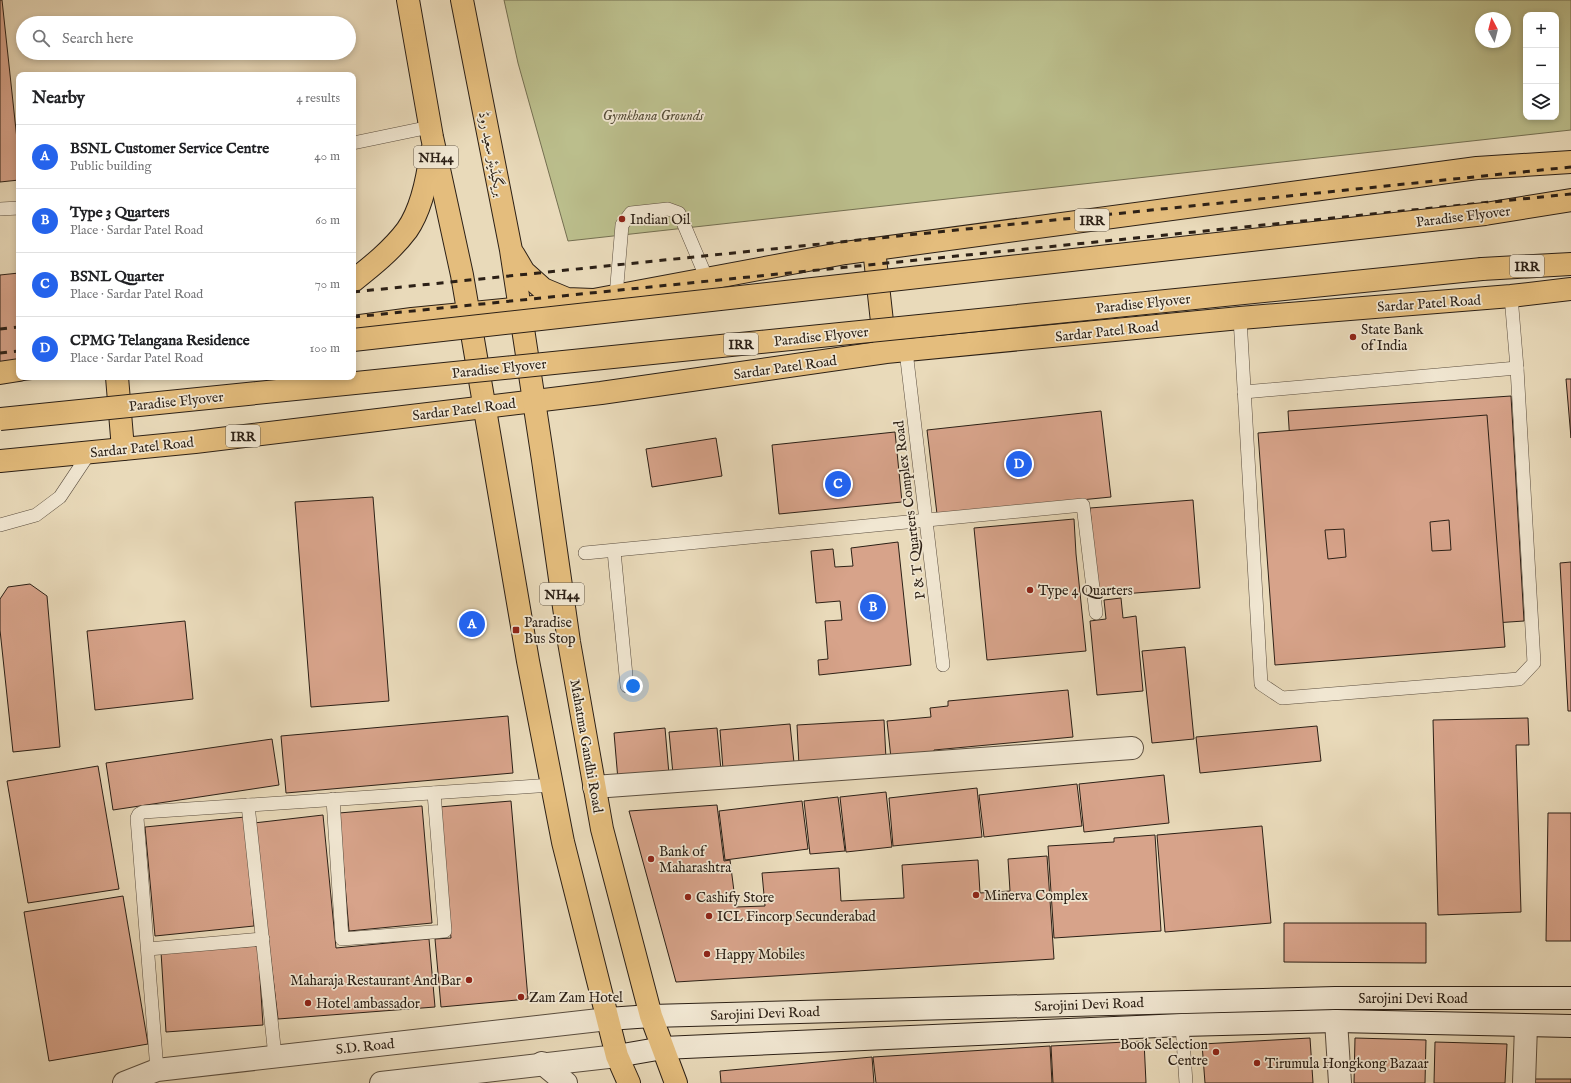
<!DOCTYPE html>
<html lang="en">
<head>
<meta charset="utf-8">
<style>
  body { margin:0; font-family:"IM FELL English",Amiri,serif; background:#f2f2f2; color:#202124 }
  .controls { position:absolute; right:12px; top:12px; display:grid; overflow:hidden; border-radius:8px; box-shadow:0 2px 6px #0003 }
  .controls button { width:36px; height:36px; display:grid; place-items:center; padding:0; border:0; border-bottom:1px solid #e0e0e0; background:#fff; color:#202124; font:20px sans-serif }
  .compass { position:absolute; left:1475px; top:12px; width:36px; height:36px; border-radius:50%; background:#fff; box-shadow:0 2px 6px #0003; rotate:353deg }
  .you { position:absolute; left:633px; top:686px; width:14px; height:14px; margin:-10px; border:3px solid #fff; border-radius:50%; background:#1a73e8; box-shadow:0 0 0 6px #1a73e833 }
  .badge { display:grid; place-items:center; width:26px; height:26px; border-radius:50%; background:#2563eb; color:#fff; font-size:13px; font-weight:700 }
  .pin { position:absolute; translate:-50% -50%; border:2px solid #fff; box-shadow:0 1px 4px #0006 }
  .list { margin:0; padding:0; list-style:none }
  h2 { display:flex; justify-content:space-between; align-items:center; height:52px; margin:0; padding:0 16px; font-size:17px }
  h2 small { font-size:13px; font-weight:400; color:#757577 }
  .list li { display:grid; grid-template-columns:26px 1fr auto; gap:12px; align-items:center; box-sizing:border-box; height:64px; padding:0 16px; border-top:1px solid #e0e0e0 }
  .list b { display:block; font-size:15px; white-space:nowrap }
  .list p { margin:0; font-size:13px; white-space:nowrap; color:#757577 }
  .list em { font-size:13px; font-style:normal; color:#757577 }
  .icon { flex:none; width:22px; height:22px; fill:none; stroke:currentColor; stroke-width:2; stroke-linecap:round; stroke-linejoin:round }
  .map { position:relative; flex:none; width:1571px; height:1083px; overflow:hidden }
  .search { position:absolute; background:#fff; box-shadow:0 2px 6px #0003; left:16px; top:16px; width:340px; height:44px; display:flex; align-items:center; gap:10px; box-sizing:border-box; padding:0 14px; border-radius:22px; color:#757577; font-size:15px }
  .panel { position:absolute; background:#fff; box-shadow:0 2px 6px #0003; left:16px; top:72px; width:340px; height:308px; border-radius:8px }
  .map>svg:first-child { display:block }
</style>
</head>
<body>
<div class="map">
<svg width="1571" height="1083" viewBox="0 0 1571 1083">
  <rect width="100%" height="100%" fill="#e9daba"/>
  <filter id="stains"><feTurbulence type="fractalNoise" baseFrequency=".005" numOctaves="4"/><feColorMatrix values="0 0 0 0 .2 0 0 0 0 .09 0 0 0 0 .02 0 0 0 .5 -.17"/></filter>
  <radialGradient id="worn" r=".72"><stop offset=".6" stop-color="#630" stop-opacity="0"/><stop offset="1" stop-color="#630" stop-opacity=".3"/></radialGradient>
  <!-- green -->
  <path fill="#bbbe8c" stroke="#746f51" fill-rule="evenodd" d="M504,0H1571V130L568,241L518,63ZM1526,15H1556V117H1526ZM1481,18H1505V42H1481Z"/>
  <!-- building -->
  <g fill="#d7a38a" stroke="#2c2016" fill-rule="evenodd">
    <polygon points="0,0 2,0 19,158 19,180 0,182"/>
    <polygon points="19,273 19,377 55,377 0,383 0,275"/>
    <polygon points="1566,379 1571,379 1571,438"/>
    <polygon points="1511,396 1524,621 1302,636 1288,411"/>
    <polygon points="1101,411 1111,497 937,514 927,430"/>
    <path d="M1487,415L1505,647L1275,665L1258,433ZM1449,520L1451,550L1432,551L1430,522ZM1344,529L1346,557L1328,559L1325,530Z"/>
    <polygon points="895,432 902,502 779,514 772,445"/>
    <polygon points="716,438 722,476 652,487 646,449"/>
    <polygon points="373,497 389,701 311,707 295,502"/>
    <polygon points="1193,500 1200,588 1097,596 1090,508"/>
    <polygon points="1074,519 1076,554 1086,651 987,660 974,528"/>
    <polygon points="898,542 911,665 819,675 818,660 828,659 825,621 842,620 840,601 816,603 811,551 833,549 835,567 853,566 851,548"/>
    <polygon points="1571,562 1571,711 1568,711 1560,563"/>
    <polygon points="30,584 47,596 60,747 13,752 0,630 0,599 8,587"/>
    <polygon points="1121,598 1123,618 1136,616 1143,691 1097,695 1090,621 1106,619 1104,600"/>
    <polygon points="185,621 193,699 95,710 87,631"/>
    <polygon points="1185,647 1194,739 1152,743 1142,651"/>
    <polygon points="1068,690 1073,737 934,750 934,754 891,758 887,721 931,717 930,708 948,706 948,701"/>
    <polygon points="508,716 513,773 286,793 281,736"/>
    <polygon points="1528,718 1529,745 1516,745 1521,912 1438,915 1433,720"/>
    <polygon points="884,720 886,759 799,765 797,725"/>
    <polygon points="790,724 794,763 723,769 720,730"/>
    <polygon points="1317,726 1321,761 1200,773 1196,737"/>
    <polygon points="665,728 669,774 618,780 614,733"/>
    <polygon points="717,728 721,770 673,774 669,732"/>
    <polygon points="272,739 279,785 113,810 106,763"/>
    <polygon points="98,766 119,889 28,903 7,781"/>
    <polygon points="1164,775 1169,823 1084,832 1079,784"/>
    <polygon points="1077,784 1082,826 984,837 979,795"/>
    <polygon points="977,788 982,837 893,846 889,798"/>
    <polygon points="886,792 892,847 846,852 840,797"/>
    <polygon points="838,797 845,851 810,854 804,801"/>
    <polygon points="511,801 528,999 441,1007 435,939 451,938 439,807"/>
    <polygon points="802,801 808,849 725,860 719,811"/>
    <polygon points="717,805 724,861 730,860 736,907 765,906 762,873 839,868 841,901 904,898 902,865 978,860 980,893 1010,891 1008,859 1047,856 1054,959 676,982 629,811"/>
    <polygon points="422,806 432,923 349,931 339,813"/>
    <polygon points="1548,813 1571,813 1571,941 1546,941"/>
    <polygon points="323,815 336,948 429,939 435,1007 278,1019 254,823"/>
    <polygon points="245,817 254,926 155,936 145,827"/>
    <polygon points="1262,826 1271,923 1165,932 1157,835"/>
    <polygon points="1155,835 1161,931 1054,938 1048,846 1114,842 1114,838"/>
    <polygon points="123,896 148,1044 49,1061 24,912"/>
    <polygon points="1284,923 1426,923 1426,963 1284,962"/>
    <polygon points="258,946 263,1025 166,1032 161,952"/>
    <polygon points="1310,1038 1313,1083 1205,1083 1202,1044"/>
    <polygon points="1355,1038 1426,1040 1425,1083 1354,1083"/>
    <polygon points="1144,1041 1146,1083 1053,1083 1051,1046"/>
    <polygon points="1435,1042 1507,1044 1505,1083 1434,1083"/>
    <polygon points="1050,1046 1052,1083 876,1083 873,1057"/>
    <polygon points="872,1057 874,1083 721,1083 720,1071"/>
    <rect x="1533" y="1079" width="38" height="4"/>
  </g>
  <g fill="none" stroke-linecap="round" stroke-linejoin="round">
    <defs>
      <g id="service">
        <polyline points="353,143 430,127"/>
        <polyline points="0,209 19,208"/>
        <polyline points="616,296 622,225 631,213 668,209 679,213 707,279"/>
        <polyline points="1240,318 1261,684 1282,698 1519,679 1534,663 1517,368 1511,296"/>
        <polyline points="906,351 943,665"/>
        <polyline points="1244,392 1517,368"/>
        <polyline points="0,525 36,515 60,497 90,452"/>
        <polyline points="614,551 627,686"/>
        <polyline points="585,553 1083,505 1096,613"/>
        <polyline points="333,799 342,939 445,931 434,793"/>
        <polyline points="248,805 275,1056"/>
        <polyline points="148,949 263,939"/>
        <polyline points="1182,1025 1186,1083"/>
        <polyline points="157,1070 137,818 139,814 143,812 552,785"/>
      </g>
      <g id="minor">
        <polyline points="594,787 1132,748"/>
        <polyline points="1336,1021 1340,1083"/>
        <polyline points="1524,1083 1526,1026"/>
      </g>
      <g id="tertiary">
        <polyline points="542,1063 566,1083"/>
        <polyline points="124,1083 157,1070 608,1019"/>
        <polyline points="381,1083 617,1056"/>
      </g>
      <g id="secondary">
        <polyline points="608,1019 651,1016 1335,998 1571,998"/>
        <polyline points="617,1056 663,1048 1182,1025 1336,1021 1571,1026"/>
      </g>
      <g id="primary">
        <polyline points="1485,214 1571,200"/>
        <polyline points="874,249 885,349"/>
        <polyline points="1482,269 1571,264"/>
        <polyline points="353,327 412,319 583,302 845,253 1477,168 1571,162"/>
        <polyline points="0,373 19,370"/>
        <polyline points="117,377 123,449"/>
        <polyline points="0,461 195,442 601,393 886,352 1240,318 1511,296 1571,289"/>
      </g>
      <g id="trunk">
        <polyline points="408,0 432,137 462,275 528,661 563,842 617,1056 629,1083"/>
        <polyline points="462,0 511,250 543,460 569,642 602,829 651,1016 676,1083"/>
        <polyline points="514,255 524,272 543,289 567,299 593,300"/>
        <path d="M353,281C372,266 392,250 407,230C421,210 428,176 431,152"/>
      </g>
    </defs>
    <!-- service casing -->
    <use href="#service" stroke="#5b4e3f" stroke-width="14"/>
    <!-- minor casing -->
    <use href="#minor" stroke="#5b4e3f" stroke-width="24"/>
    <!-- tertiary casing -->
    <use href="#tertiary" stroke="#5b4e3f" stroke-width="24"/>
    <!-- secondary casing -->
    <use href="#secondary" stroke="#2c2016" stroke-width="24"/>
    <!-- primary casing -->
    <use href="#primary" stroke="#2c2016" stroke-width="24"/>
    <!-- trunk casing -->
    <use href="#trunk" stroke="#2c2016" stroke-width="24"/>
    <!-- service -->
    <use href="#service" stroke="#f1e7d2" stroke-width="13"/>
    <!-- minor -->
    <use href="#minor" stroke="#f1e7d2" stroke-width="22"/>
    <!-- tertiary -->
    <use href="#tertiary" stroke="#f1e7d2" stroke-width="22"/>
    <!-- secondary -->
    <use href="#secondary" stroke="#f1e7d2" stroke-width="22"/>
    <!-- primary -->
    <use href="#primary" stroke="#e4bd7d" stroke-width="22"/>
    <!-- trunk -->
    <use href="#trunk" stroke="#e4bd7d" stroke-width="22"/>
    <!-- rail -->
    <g stroke="#2c2016" stroke-width="3" stroke-dasharray="7 7" stroke-linecap="butt">
      <polyline points="353,292 1571,167"/>
      <polyline points="353,317 1571,194"/>
      <polyline points="0,329 19,327"/>
      <polyline points="0,353 19,351"/>
    </g>
    <defs>
      <g id="primary-bridge">
        <polyline points="353,340 1485,214"/>
        <polyline points="0,419 1482,269"/>
      </g>
    </defs>
    <!-- primary-bridge casing -->
    <use href="#primary-bridge" stroke="#2c2016" stroke-width="24" stroke-linecap="butt"/>
    <!-- primary-bridge -->
    <use href="#primary-bridge" stroke="#e4bd7d" stroke-width="22"/>
  </g>
  <!-- markers -->
  <g fill="#8f2418" stroke="#f1e7d2" stroke-width="1.5">
    <circle cx="622" cy="219" r="4"/>
    <circle cx="1353" cy="337" r="4"/>
    <circle cx="1030" cy="590" r="4"/>
    <rect x="512" y="626" width="8" height="8" rx="2"/>
    <circle cx="651" cy="859" r="4"/>
    <circle cx="976" cy="895" r="4"/>
    <circle cx="688" cy="897" r="4"/>
    <circle cx="709" cy="916" r="4"/>
    <circle cx="707" cy="954" r="4"/>
    <circle cx="469" cy="980" r="4"/>
    <circle cx="521" cy="997" r="4"/>
    <circle cx="308" cy="1003" r="4"/>
    <circle cx="1216" cy="1052" r="4"/>
    <circle cx="1257" cy="1063" r="4"/>
  </g>
  <g text-anchor="middle" stroke-width="3.5" stroke-linejoin="round" paint-order="stroke">
    <!-- shield labels -->
    <g fill="#f1e7d2" stroke="#675c4e" stroke-width="1">
      <rect x="414" y="146" width="44" height="22" rx="3"/>
      <rect x="1075" y="209" width="34" height="22" rx="3"/>
      <rect x="1510" y="255" width="34" height="22" rx="3"/>
      <rect x="724" y="333" width="34" height="22" rx="3"/>
      <rect x="226" y="425" width="34" height="22" rx="3"/>
      <rect x="540" y="583" width="44" height="22" rx="3"/>
    </g>
    <g font-size="13" font-weight="bold" fill="#2c2016">
      <text x="436" y="162">NH44</text>
      <text x="1092" y="225">IRR</text>
      <text x="1527" y="271">IRR</text>
      <text x="741" y="349">IRR</text>
      <text x="243" y="441">IRR</text>
      <text x="562" y="599">NH44</text>
    </g>
    <!-- park labels -->
    <g font-size="14" font-style="italic" fill="#574f39" stroke="#f1e7d2">
      <text x="653" y="120">Gymkhana Grounds</text>
    </g>
    <!-- street labels -->
    <g font-size="14" fill="#2c2016" stroke="#f1e7d2">
      <text transform="translate(492 154) rotate(79)" y="5">بریگیڈیئر سعید روڈ</text>
      <text transform="translate(1463 216) rotate(-7)" y="5">Paradise Flyover</text>
      <text transform="translate(1143 303) rotate(-6)" y="5">Paradise Flyover</text>
      <text transform="translate(1429 303) rotate(-4)" y="5">Sardar Patel Road</text>
      <text transform="translate(1107 331) rotate(-6)" y="5">Sardar Patel Road</text>
      <text transform="translate(821 336) rotate(-6)" y="5">Paradise Flyover</text>
      <text transform="translate(785 367) rotate(-8)" y="5">Sardar Patel Road</text>
      <text transform="translate(499 368) rotate(-6)" y="5">Paradise Flyover</text>
      <text transform="translate(176 401) rotate(-6)" y="5">Paradise Flyover</text>
      <text transform="translate(464 409) rotate(-7)" y="5">Sardar Patel Road</text>
      <text transform="translate(142 447) rotate(-6)" y="5">Sardar Patel Road</text>
      <text transform="translate(909 510) rotate(-97)" y="5">P &amp; T Quarters Complex Road</text>
      <text transform="translate(587 746) rotate(80)" y="5">Mahatma Gandhi Road</text>
      <text x="1413" y="1003">Sarojini Devi Road</text>
      <text transform="translate(1089 1004) rotate(-2)" y="5">Sarojini Devi Road</text>
      <text transform="translate(765 1013) rotate(-2)" y="5">Sarojini Devi Road</text>
      <text transform="translate(365 1046) rotate(-6)" y="5">S.D. Road</text>
    </g>
    <!-- poi labels -->
    <g font-size="14" fill="#2c2016" stroke="#f1e7d2" text-anchor="start">
      <text x="630" y="224">Indian Oil</text>
      <text x="1361" y="334">State Bank<tspan x="1361" dy="16">of India</tspan></text>
      <text x="1038" y="595">Type 4 Quarters</text>
      <text x="524" y="627">Paradise<tspan x="524" dy="16">Bus Stop</tspan></text>
      <text x="659" y="856">Bank of<tspan x="659" dy="16">Maharashtra</tspan></text>
      <text x="984" y="900">Minerva Complex</text>
      <text x="696" y="902">Cashify Store</text>
      <text x="717" y="921">ICL Fincorp Secunderabad</text>
      <text x="715" y="959">Happy Mobiles</text>
      <text x="461" y="985" text-anchor="end">Maharaja Restaurant And Bar</text>
      <text x="529" y="1002">Zam Zam Hotel</text>
      <text x="316" y="1008">Hotel ambassador</text>
      <text x="1208" y="1049" text-anchor="end">Book Selection<tspan x="1208" dy="16">Centre</tspan></text>
      <text x="1265" y="1068">Tirumula Hongkong Bazaar</text>
    </g>
  </g>
  <rect width="100%" height="100%" filter="url(#stains)"/>
  <rect width="100%" height="100%" fill="url(#worn)"/>
</svg>
<div class="controls">
<button>+</button>
<button>−</button>
<button><svg class="icon" aria-label="layers" viewBox="0 0 24 24"><path d="M12 4l9 5-9 5-9-5zM3 14l9 5 9-5"/></svg></button>
</div>
<svg class="compass" viewBox="-18 -18 36 36"><path d="M0-13l5 13h-10z" fill="#e53935"/><path d="M0 13l5-13h-10z" fill="#757577"/></svg>
<div class="you"></div>
<div class="pin badge" style="left:472px;top:624px">A</div>
<div class="pin badge" style="left:873px;top:607px">B</div>
<div class="pin badge" style="left:838px;top:484px">C</div>
<div class="pin badge" style="left:1019px;top:464px">D</div>
<div class="search"><svg class="icon" aria-label="search" viewBox="0 0 24 24"><circle cx="10" cy="10" r="6"/><path d="M15 15l6 6"/></svg>Search here</div>
<section class="panel">
<h2>Nearby<small>4 results</small></h2>
<ul class="list">
<li><span class="badge">A</span><div><b>BSNL Customer Service Centre</b><p>Public building</p></div><em>40 m</em></li>
<li><span class="badge">B</span><div><b>Type 3 Quarters</b><p>Place · Sardar Patel Road</p></div><em>60 m</em></li>
<li><span class="badge">C</span><div><b>BSNL Quarter</b><p>Place · Sardar Patel Road</p></div><em>70 m</em></li>
<li><span class="badge">D</span><div><b>CPMG Telangana Residence</b><p>Place · Sardar Patel Road</p></div><em>100 m</em></li>
</ul>
</section>
</div>
</body>
</html>
